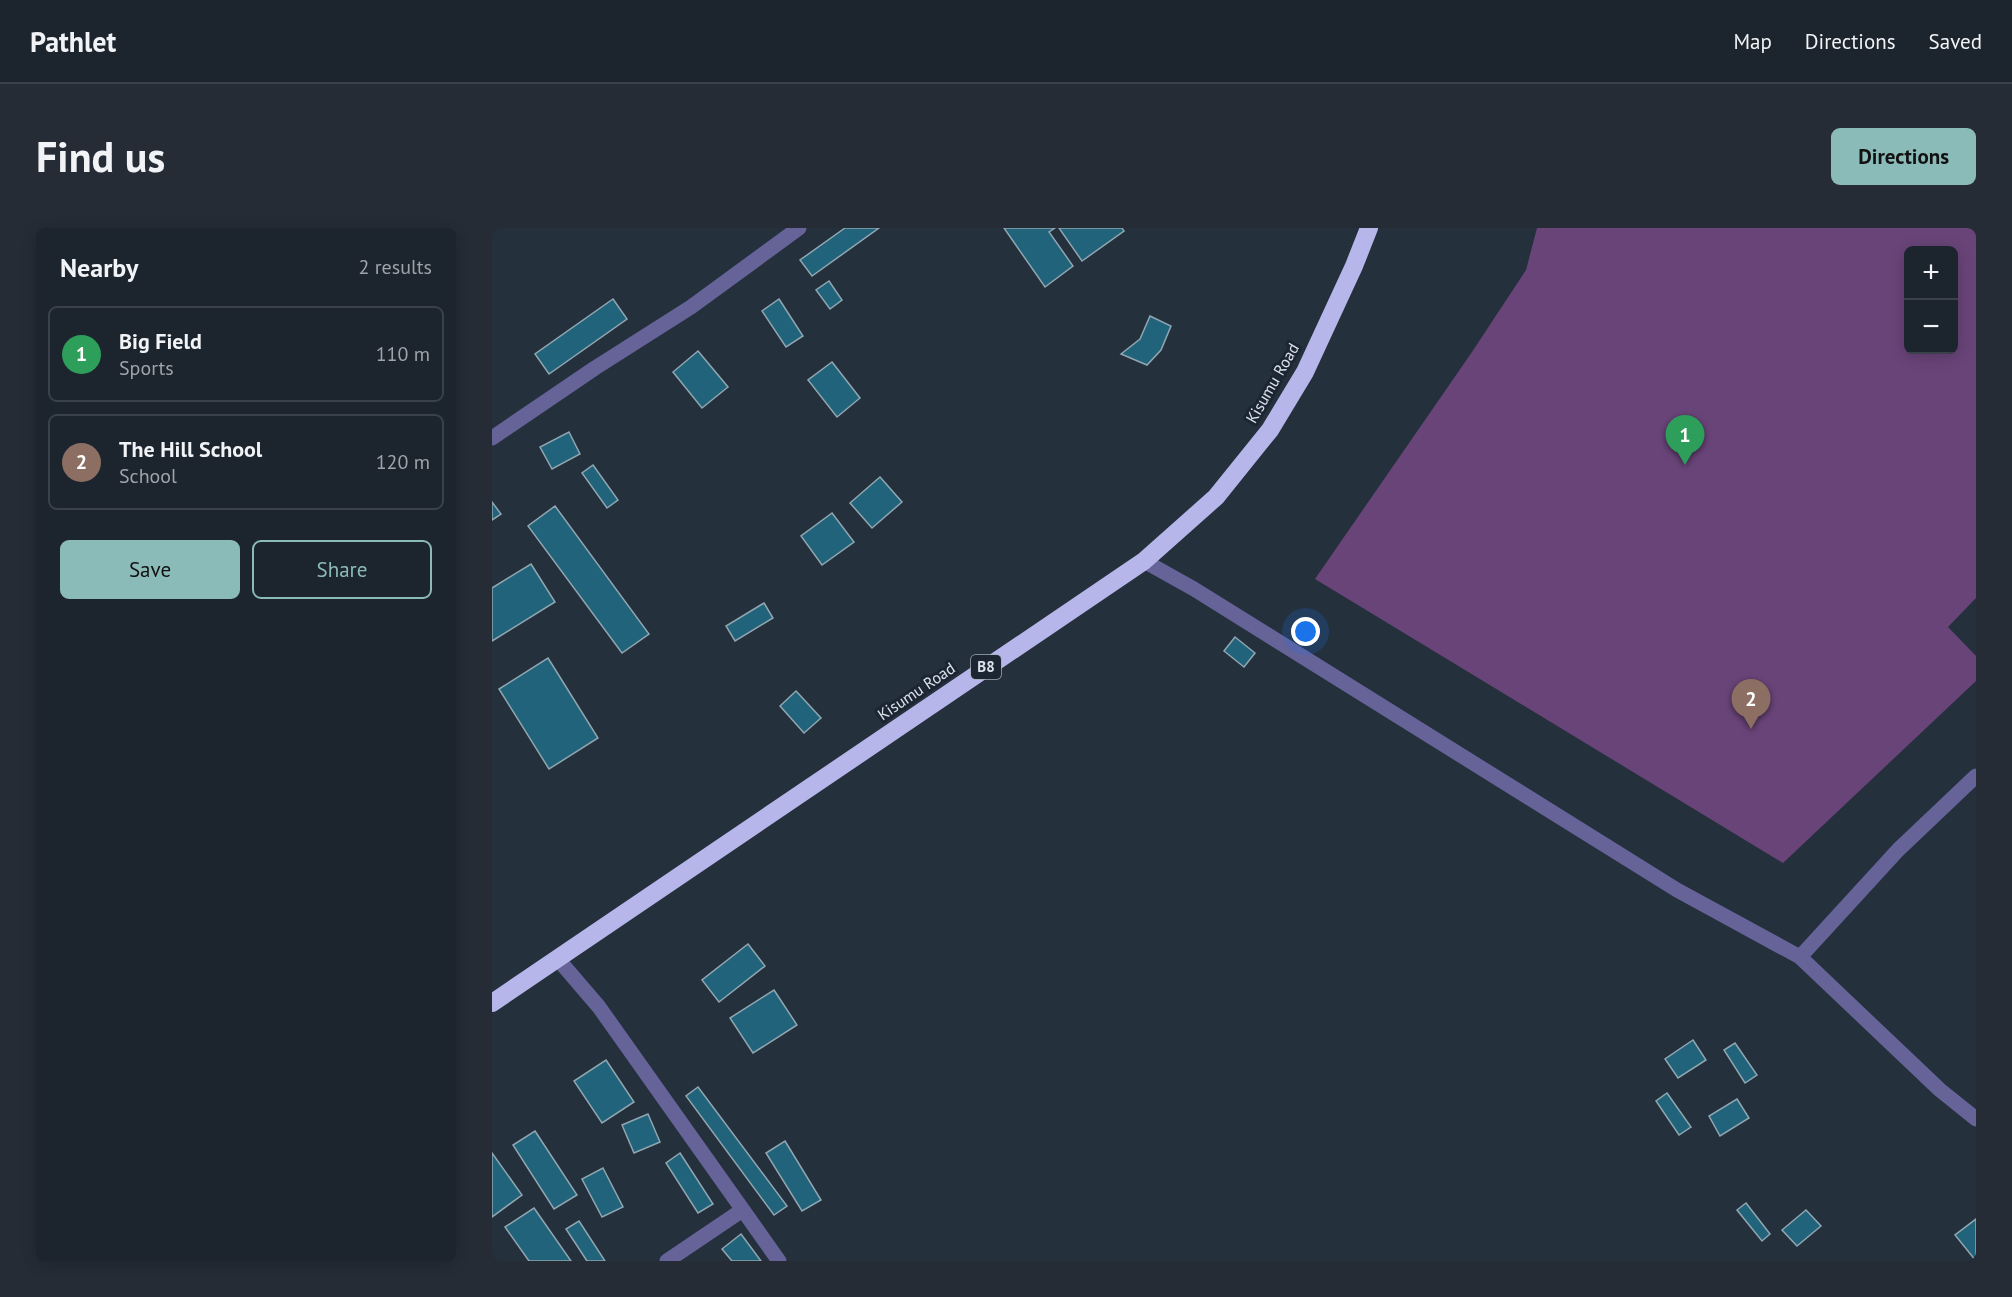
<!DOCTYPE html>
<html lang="en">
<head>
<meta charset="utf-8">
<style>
  body { margin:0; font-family:"PT Sans",sans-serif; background:#252c36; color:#f1f3f6 }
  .controls { position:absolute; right:18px; top:18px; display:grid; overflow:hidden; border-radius:9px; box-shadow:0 3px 15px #0003 }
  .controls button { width:54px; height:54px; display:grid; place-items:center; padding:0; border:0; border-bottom:2px solid #3a414a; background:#1c242e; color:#f1f3f6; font:30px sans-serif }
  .you { position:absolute; left:814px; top:404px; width:21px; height:21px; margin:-15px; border:4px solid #fff; border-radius:50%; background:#1a73e8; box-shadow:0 0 0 9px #1a73e833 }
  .badge { display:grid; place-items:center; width:39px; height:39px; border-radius:50%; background:#8bbbb9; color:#fff; font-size:20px; font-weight:700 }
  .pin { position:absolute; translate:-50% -50px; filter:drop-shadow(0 2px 3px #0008) }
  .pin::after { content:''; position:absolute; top:32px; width:21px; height:18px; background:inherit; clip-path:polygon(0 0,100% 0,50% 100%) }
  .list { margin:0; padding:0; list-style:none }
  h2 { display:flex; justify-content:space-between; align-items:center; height:78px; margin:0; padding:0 24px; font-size:26px }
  h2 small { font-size:20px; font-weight:400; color:#a0a4aa }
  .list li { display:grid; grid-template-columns:39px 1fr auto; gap:18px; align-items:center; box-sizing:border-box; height:96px; margin:0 12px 12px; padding:0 12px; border:2px solid #3a414a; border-radius:9px }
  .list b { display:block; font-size:22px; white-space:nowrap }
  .list p { margin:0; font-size:20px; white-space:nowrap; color:#a0a4aa }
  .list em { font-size:20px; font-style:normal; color:#a0a4aa }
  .actions { display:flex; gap:12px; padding:18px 24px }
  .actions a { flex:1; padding:14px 0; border:2px solid #8bbbb9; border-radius:9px; text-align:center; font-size:21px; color:#8bbbb9 }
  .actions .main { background:#8bbbb9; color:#111 }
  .map { position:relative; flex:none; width:1484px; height:1033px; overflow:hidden; border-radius:9px }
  header { display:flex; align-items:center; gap:36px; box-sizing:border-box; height:84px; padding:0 30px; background:#1c242e; border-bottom:2px solid #3a414a }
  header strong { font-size:28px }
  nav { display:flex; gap:33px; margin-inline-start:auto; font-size:21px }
  .intro { display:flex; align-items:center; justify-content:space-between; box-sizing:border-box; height:144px; padding:0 36px }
  h1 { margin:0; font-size:42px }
  .button { padding:15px 27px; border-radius:9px; background:#8bbbb9; color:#111; font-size:21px; font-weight:700 }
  main { display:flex; gap:36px; padding:0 36px }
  aside { flex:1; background:#1c242e; border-radius:9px; box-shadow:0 3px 15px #0003 }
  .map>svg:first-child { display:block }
</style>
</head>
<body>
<header>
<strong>Pathlet</strong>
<nav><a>Map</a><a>Directions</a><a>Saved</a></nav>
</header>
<div class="intro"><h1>Find us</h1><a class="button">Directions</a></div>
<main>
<aside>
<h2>Nearby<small>2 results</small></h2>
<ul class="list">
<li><span class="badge" style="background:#2e9e5b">1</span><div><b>Big Field</b><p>Sports</p></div><em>110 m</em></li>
<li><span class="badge" style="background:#8d6e63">2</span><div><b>The Hill School</b><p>School</p></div><em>120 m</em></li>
</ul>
<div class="actions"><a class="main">Save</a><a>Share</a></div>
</aside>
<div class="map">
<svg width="1484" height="1033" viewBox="0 0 1484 1033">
  <rect width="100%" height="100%" fill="#25303d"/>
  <!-- green -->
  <path fill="#694479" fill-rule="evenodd" d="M1045,0H1484V370L1456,399L1484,428V453L1291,635L823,351L980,124L1034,42ZM1416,22H1462V122H1416Z"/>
  <!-- building -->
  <g fill="#21637b" stroke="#90a6b0" stroke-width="1.5">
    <polygon points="353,0 387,0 320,48 308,32"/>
    <polygon points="512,0 563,0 557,4 581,38 553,59"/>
    <polygon points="567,0 630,0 632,3 590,33"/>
    <polygon points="337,53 350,72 338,81 324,62"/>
    <polygon points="121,71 135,91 57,146 43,126"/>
    <polygon points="287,71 311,108 294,119 270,83"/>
    <polygon points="658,88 679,98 669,122 655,137 629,126 648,111"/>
    <polygon points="206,123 236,159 210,180 181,144"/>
    <polygon points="340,134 368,170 345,189 316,152"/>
    <polygon points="77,204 88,226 60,241 48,219"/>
    <polygon points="101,237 126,272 115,280 90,245"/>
    <polygon points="388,249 410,274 380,300 358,275"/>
    <polygon points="0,274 9,286 0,292"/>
    <polygon points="63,278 157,406 130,425 36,298"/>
    <polygon points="340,285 362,314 330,337 309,308"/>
    <polygon points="39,336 63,374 0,413 0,360"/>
    <polygon points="272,375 281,390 243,413 234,398"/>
    <polygon points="743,409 763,425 752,439 732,423"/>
    <polygon points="56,430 106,510 57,541 7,461"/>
    <polygon points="304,463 329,490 312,505 288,478"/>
    <polygon points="256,716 273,738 227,774 210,752"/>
    <polygon points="282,762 305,797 261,825 238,790"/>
    <polygon points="1201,812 1214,832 1186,850 1173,831"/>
    <polygon points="1243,815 1265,847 1253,855 1232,822"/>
    <polygon points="114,832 142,874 110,895 82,853"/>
    <polygon points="206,859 295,978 282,987 194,868"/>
    <polygon points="1175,865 1199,899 1187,907 1164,873"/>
    <polygon points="1245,871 1257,890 1228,908 1217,888"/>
    <polygon points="156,886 168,914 142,925 130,897"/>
    <polygon points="43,903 85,967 62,981 21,917"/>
    <polygon points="293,913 329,972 310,983 274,925"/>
    <polygon points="0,925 30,967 0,989"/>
    <polygon points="188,925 221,976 206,985 174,935"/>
    <polygon points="111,940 131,979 110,989 90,951"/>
    <polygon points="1254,975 1278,1006 1270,1013 1245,982"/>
    <polygon points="42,980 79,1033 37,1033 13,999"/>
    <polygon points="1314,982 1329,998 1305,1018 1290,1002"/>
    <polygon points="1484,991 1484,1033 1463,1007"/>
    <polygon points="87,993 113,1033 95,1033 74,1001"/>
    <polygon points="249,1006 269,1033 240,1033 230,1021"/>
  </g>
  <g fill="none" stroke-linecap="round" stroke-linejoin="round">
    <!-- minor -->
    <g stroke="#666399" stroke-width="15">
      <polyline points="0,210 103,140 199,79 307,0"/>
      <polyline points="652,333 702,361 1185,662 1308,729 1406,622 1484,548"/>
      <polyline points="1308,729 1448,862 1484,891"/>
      <polyline points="65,730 107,779 287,1033"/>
      <polyline points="175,1033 249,983"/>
    </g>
    <!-- highway -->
    <polyline stroke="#b7b6eb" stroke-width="18" points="0,775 652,333 724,269 778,202 813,144 862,38 877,0"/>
  </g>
  <g text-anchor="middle" stroke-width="6" stroke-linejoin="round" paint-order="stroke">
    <!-- shield labels -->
    <rect fill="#1c2633" stroke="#a2aab4" stroke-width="1.5" x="479" y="427" width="30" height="24" rx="4.5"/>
    <g font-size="15" font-weight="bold" fill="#dce2eb">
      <text x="494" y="444">B8</text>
    </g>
    <!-- street labels -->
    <g font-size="16" fill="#dce2eb" stroke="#1c2633">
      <text transform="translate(780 155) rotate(-60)" y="6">Kisumu Road</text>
      <text transform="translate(424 463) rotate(-34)" y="6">Kisumu Road</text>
    </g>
  </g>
</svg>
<div class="controls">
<button>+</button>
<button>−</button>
</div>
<div class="you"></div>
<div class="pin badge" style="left:1193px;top:237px;background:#2e9e5b">1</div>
<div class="pin badge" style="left:1259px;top:501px;background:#8d6e63">2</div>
</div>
</main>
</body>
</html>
